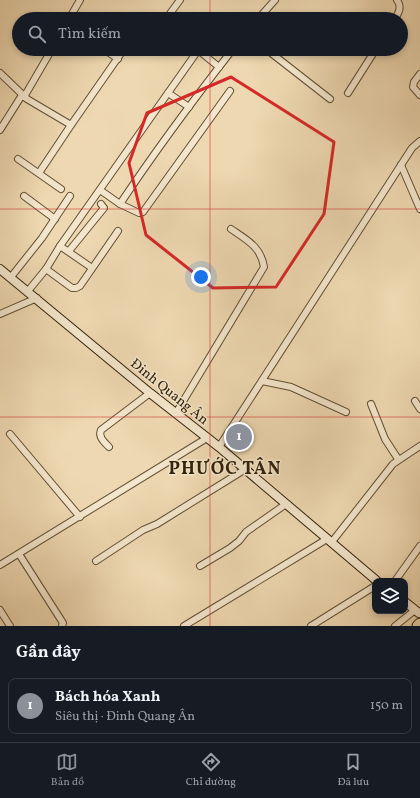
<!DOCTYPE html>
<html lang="vi">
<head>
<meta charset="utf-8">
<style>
  body { margin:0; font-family:Vollkorn,serif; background:#20242c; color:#f1f3f6 }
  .controls { position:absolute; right:12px; bottom:12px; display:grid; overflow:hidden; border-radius:8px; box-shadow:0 2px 6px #0003 }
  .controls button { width:36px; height:36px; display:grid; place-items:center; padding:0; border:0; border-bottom:1px solid #363941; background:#171b24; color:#f1f3f6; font:20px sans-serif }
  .you { position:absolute; left:201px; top:277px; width:14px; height:14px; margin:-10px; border:3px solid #fff; border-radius:50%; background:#1a73e8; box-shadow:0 0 0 6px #1a73e833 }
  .badge { display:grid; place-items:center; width:26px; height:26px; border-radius:50%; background:#8c9099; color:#fff; font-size:13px; font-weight:700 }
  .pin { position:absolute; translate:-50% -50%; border:2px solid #fff; box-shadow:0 1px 4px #0006 }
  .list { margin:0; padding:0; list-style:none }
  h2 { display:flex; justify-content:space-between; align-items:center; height:52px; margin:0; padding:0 16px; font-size:17px }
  h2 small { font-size:13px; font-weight:400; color:#9ea1a6 }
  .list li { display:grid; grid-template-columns:26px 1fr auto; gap:12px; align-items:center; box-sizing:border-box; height:56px; margin:0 8px 8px; padding:0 8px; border:1px solid #363941; border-radius:8px }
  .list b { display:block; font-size:15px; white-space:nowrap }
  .list p { margin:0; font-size:13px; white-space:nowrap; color:#9ea1a6 }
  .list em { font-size:13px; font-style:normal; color:#9ea1a6 }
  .icon { flex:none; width:22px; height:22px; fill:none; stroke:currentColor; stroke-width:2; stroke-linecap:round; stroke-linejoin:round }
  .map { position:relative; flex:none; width:420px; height:626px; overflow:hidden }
  .search { position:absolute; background:#171b24; box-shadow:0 2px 6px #0003; left:12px; right:12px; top:12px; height:44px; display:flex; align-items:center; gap:10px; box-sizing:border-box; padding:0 14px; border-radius:22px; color:#9ea1a6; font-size:15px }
  .sheet { height:116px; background:#171b24 }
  nav { display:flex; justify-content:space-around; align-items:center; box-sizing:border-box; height:56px; border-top:1px solid #363941; background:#171b24; font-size:11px; color:#9ea1a6 }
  nav a { display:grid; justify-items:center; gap:2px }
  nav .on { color:#8c9099 }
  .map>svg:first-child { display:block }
</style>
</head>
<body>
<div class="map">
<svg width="420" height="626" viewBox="0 0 420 626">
  <rect width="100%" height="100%" fill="#eed8b1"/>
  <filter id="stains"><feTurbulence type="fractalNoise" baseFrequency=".005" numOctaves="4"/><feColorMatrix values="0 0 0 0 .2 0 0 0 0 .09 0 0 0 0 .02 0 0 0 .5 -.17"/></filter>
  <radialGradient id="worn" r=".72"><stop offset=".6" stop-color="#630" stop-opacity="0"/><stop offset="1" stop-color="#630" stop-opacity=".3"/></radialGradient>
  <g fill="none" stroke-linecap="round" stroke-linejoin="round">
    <defs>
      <g id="street">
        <polyline points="69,19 80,0"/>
        <polyline points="166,19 180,0"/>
        <polyline points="258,19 275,0"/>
        <path d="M395,19C399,12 402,7 397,0"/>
        <polyline points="104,49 118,59"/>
        <polyline points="266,49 330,99"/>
        <polyline points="198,50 219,67"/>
        <polyline points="0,73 27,99 71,125 124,49"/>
        <polyline points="420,74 414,82 413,87 420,95"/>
        <polyline points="168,93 189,107"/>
        <polyline points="348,93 376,49"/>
        <polyline points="24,97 52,49"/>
        <polyline points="0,130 22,95"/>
        <polyline points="18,159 61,189"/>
        <polyline points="401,165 420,209"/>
        <polyline points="39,173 71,125"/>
        <polyline points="100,190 120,204 139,213 143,212 230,91"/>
        <polyline points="24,196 55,219"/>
        <path d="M120,204C156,150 194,99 233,49"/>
        <polyline points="60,246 92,268"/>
        <polyline points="69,251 104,208 101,204"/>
        <polyline points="46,269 72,288 76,288 80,286 118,231"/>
        <polyline points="11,277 42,238 70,196"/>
        <polyline points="28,291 46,269 60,246 199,49"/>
        <polyline points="0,314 37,298"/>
        <polyline points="262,381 291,387 346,412"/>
        <polyline points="415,401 420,409"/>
        <polyline points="371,404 385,439 398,459"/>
        <path d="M176,413L264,267C261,247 247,240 231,229"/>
        <polyline points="10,434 80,517"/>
        <path d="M109,447C104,442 98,437 101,430L150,393"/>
        <polyline points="219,447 412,148 420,141"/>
        <polyline points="331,543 393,464 420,446"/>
        <polyline points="19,554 63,623 62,626"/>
        <polyline points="96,561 143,530 157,524 244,470"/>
        <polyline points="0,565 207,438"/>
        <polyline points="200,566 230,548 239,541 246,532 286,504"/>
        <polyline points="395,581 420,546"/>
        <polyline points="0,610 10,626"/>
        <polyline points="184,626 327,539"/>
        <polyline points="311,626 375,586"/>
        <polyline points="395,626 415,610"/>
      </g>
      <g id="secondary">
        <polyline points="0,269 150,393 219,447 377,581"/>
        <polyline points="405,602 419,613"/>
      </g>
      <polyline id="highway" points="418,626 420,624"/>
    </defs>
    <!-- street casing -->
    <use href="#street" stroke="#604f33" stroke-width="8"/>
    <!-- secondary casing -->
    <use href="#secondary" stroke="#312109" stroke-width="10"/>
    <!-- highway casing -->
    <use href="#highway" stroke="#312109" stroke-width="13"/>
    <!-- street -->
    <use href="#street" stroke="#f4e6cc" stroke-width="6"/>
    <!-- secondary -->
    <use href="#secondary" stroke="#f4e6cc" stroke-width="8"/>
    <!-- highway -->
    <use href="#highway" stroke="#eed8b1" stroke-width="11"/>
  </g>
  <!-- marked area -->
  <path fill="none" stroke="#d62828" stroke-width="3" stroke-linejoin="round" d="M231,77L334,142L324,214L276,287L213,288L146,235L129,163L147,113Z"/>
  <!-- grid -->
  <path fill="none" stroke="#d62828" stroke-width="1" stroke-opacity="0.55" d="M210,0V19M210,49V626M0,209H420M0,417H420"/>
  <g text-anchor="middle" stroke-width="3" stroke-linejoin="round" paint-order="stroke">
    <!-- street labels -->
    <g font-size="14" fill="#312109" stroke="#f4e6cc">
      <text transform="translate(170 391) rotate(39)" y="5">Đinh Quang Ân</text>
    </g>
    <!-- district labels -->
    <g font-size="18" font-weight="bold" letter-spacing="1" fill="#312109" stroke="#f4e6cc">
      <text x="225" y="474">PHƯỚC TÂN</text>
    </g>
  </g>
  <rect width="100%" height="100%" filter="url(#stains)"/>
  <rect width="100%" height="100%" fill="url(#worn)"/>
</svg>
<div class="controls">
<button><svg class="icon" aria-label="layers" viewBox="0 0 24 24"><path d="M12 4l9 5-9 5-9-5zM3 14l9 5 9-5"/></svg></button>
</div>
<div class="you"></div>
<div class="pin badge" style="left:239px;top:437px">1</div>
<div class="search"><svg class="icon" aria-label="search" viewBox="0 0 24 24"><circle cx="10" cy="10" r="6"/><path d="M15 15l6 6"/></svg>Tìm kiếm</div>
</div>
<section class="sheet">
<h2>Gần đây<small></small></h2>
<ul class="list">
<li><span class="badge">1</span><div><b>Bách hóa Xanh</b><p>Siêu thị · Đinh Quang Ân</p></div><em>150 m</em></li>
</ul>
</section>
<nav>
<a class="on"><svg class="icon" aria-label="map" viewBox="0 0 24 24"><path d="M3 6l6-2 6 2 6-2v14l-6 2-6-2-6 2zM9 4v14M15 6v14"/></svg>Bản đồ</a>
<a><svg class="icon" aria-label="directions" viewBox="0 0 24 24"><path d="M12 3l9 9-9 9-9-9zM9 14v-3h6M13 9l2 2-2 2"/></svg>Chỉ đường</a>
<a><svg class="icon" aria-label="saved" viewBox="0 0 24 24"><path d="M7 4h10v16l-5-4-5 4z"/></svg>Đã lưu</a>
</nav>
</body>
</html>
